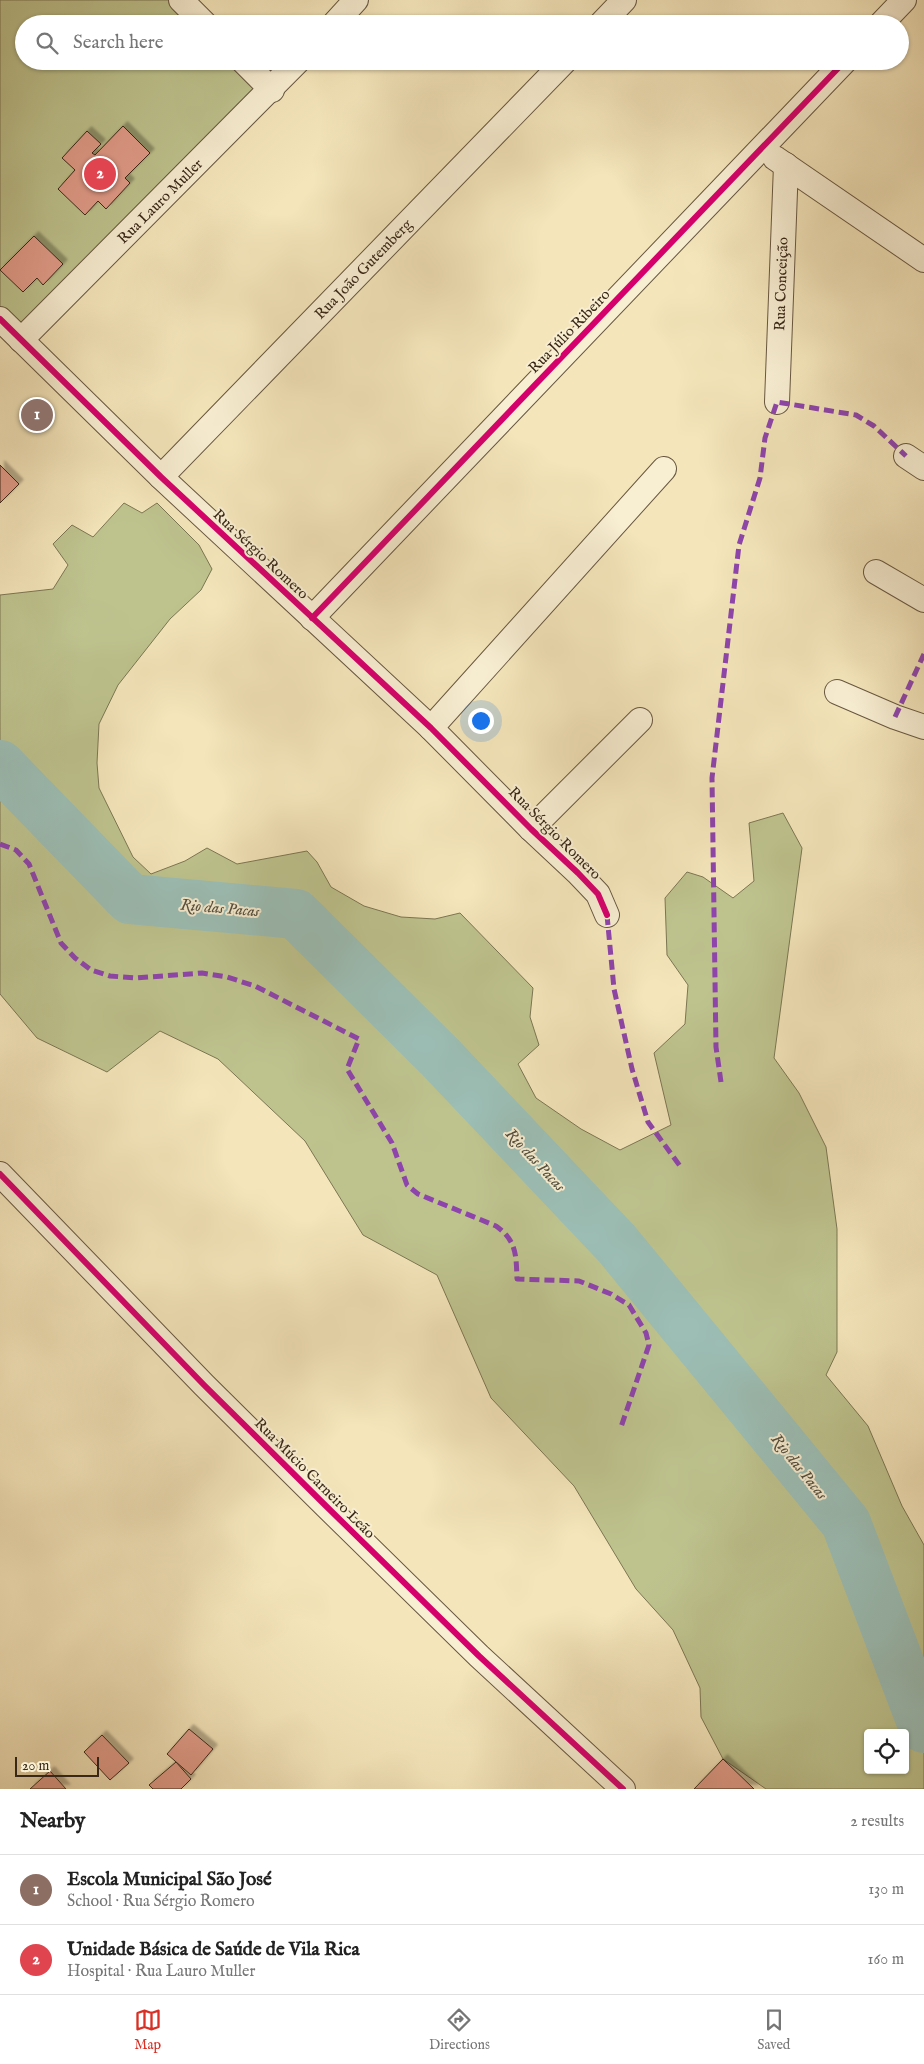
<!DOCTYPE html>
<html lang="en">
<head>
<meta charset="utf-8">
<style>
  body { margin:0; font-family:"IM FELL English",serif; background:#f6f6f6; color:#222 }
  .controls { position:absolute; right:15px; bottom:15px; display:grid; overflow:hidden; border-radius:5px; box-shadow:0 1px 4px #0004 }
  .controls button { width:45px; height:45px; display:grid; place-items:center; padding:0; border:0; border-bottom:1px solid #e0e0e0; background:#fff; color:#222; font:25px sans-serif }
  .scale { position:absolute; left:15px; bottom:12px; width:84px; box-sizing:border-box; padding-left:5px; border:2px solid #392818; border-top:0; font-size:14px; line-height:18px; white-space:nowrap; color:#392818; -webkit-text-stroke:4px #f8eed2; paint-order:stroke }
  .you { position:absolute; left:480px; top:720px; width:18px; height:18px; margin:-12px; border:4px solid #fff; border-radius:50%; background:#1a73e8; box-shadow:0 0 0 8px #1a73e833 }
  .badge { display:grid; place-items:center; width:32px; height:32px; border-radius:50%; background:#d93025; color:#fff; font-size:16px; font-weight:700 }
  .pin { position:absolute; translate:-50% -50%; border:2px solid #fff; box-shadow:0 1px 5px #0006 }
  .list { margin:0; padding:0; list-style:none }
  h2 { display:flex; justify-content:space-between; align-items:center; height:65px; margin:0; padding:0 20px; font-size:21px }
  h2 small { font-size:16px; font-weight:400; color:#767676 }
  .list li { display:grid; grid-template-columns:32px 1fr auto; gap:15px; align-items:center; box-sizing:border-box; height:70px; padding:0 20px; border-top:1px solid #e0e0e0 }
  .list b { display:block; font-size:19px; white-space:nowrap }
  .list p { margin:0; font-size:16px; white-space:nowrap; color:#767676 }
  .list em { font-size:16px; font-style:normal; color:#767676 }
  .icon { flex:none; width:28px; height:28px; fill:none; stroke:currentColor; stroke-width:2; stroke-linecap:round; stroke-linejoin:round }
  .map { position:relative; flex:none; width:924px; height:1789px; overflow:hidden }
  .search { position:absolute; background:#fff; box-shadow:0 1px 4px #0004; left:15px; right:15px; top:15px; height:55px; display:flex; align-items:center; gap:12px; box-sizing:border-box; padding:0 18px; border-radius:28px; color:#767676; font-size:19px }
  .sheet { height:205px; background:#fff }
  nav { display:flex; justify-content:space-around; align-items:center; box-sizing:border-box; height:70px; border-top:1px solid #e0e0e0; background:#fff; font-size:14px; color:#767676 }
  nav a { display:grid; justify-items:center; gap:2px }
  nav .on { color:#d93025 }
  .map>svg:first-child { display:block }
</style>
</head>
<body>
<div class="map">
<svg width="924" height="1789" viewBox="0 0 924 1789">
  <defs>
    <filter id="shadow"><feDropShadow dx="4.5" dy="-4.5" stdDeviation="1" flood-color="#0004"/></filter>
  </defs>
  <rect width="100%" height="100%" fill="#f4e5ba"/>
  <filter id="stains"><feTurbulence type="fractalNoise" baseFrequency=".004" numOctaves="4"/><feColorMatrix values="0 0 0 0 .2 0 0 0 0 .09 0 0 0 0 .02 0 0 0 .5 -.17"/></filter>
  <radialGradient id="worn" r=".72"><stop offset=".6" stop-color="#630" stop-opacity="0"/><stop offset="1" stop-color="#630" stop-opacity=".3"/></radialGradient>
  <!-- green -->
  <g fill="#bec38e" stroke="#7c7653" fill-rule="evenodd">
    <polygon points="0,0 181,0 205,24 24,24 24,61 243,61 272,90 21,340 0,319"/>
    <path d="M124,503L142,513L157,503L199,545L212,569L201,590L170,619L118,685L99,724L97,763L99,788L133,857L151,874L185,861L207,848L237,864L307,851L317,862L331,887L364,906L401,917L435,919L460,913L533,988L530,1017L539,1045L518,1064L536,1098L581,1129L620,1150L671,1125L654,1053L685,1024L688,985L667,955L665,898L687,872L703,877L733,898L754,881L749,823L783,813L802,848L774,1058L799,1093L826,1147L837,1229V1352L826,1375L868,1426L902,1506L924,1545V1789H766L723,1759L701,1717L700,1688L673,1630L636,1589L574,1486L491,1398L437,1275L363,1235L305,1141L218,1059L160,1031L107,1072L37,1038L0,994V595L53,589L68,565L53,544L72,525L93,537ZM868,1733H905V1770H868Z"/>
  </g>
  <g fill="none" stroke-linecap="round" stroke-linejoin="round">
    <!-- river -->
    <polyline stroke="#9cbeb5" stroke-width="50" points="0,765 130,899 296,914 440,1057 617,1244 846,1523 924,1728"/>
  </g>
  <!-- building -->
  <g fill="#e29c8a" stroke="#392818" filter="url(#shadow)">
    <polygon points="123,126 150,153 125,178 130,183 106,209 98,201 85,215 58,189 75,170 62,158 87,131 101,144 92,153 95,155"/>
    <polygon points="34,236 63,264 43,285 37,278 23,292 0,270"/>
    <polygon points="0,465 19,484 0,503"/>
    <polygon points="189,1729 213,1749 191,1775 167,1754"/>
    <polygon points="102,1735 129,1763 110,1780 84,1752"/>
    <polygon points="723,1759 754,1789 694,1789"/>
    <polygon points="176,1762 191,1779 181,1789 153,1789 149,1785"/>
    <polygon points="50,1771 66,1789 30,1789"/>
  </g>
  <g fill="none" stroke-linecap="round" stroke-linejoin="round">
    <defs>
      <g id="minor">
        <polyline points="181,0 205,24"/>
        <polyline points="334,24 356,0"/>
        <polyline points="601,24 624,0"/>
        <polyline points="881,24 904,0"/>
        <polyline points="243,61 272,90"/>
        <polyline points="775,158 924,260"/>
        <polyline points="0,319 161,477 431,728 531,829 578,873 598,894 607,915"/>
        <polyline points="21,340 298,61"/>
        <polyline points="777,402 786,165"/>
        <polyline points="906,456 924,468"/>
        <polyline points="161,477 565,61"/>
        <polyline points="876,572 924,600"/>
        <polyline points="312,618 845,61"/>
        <polyline points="837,692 895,717 924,727"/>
        <polyline points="431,728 664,469"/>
        <polyline points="531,829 640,720"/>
        <polyline points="0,1174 204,1385 326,1506 479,1656 623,1789"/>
      </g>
    </defs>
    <!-- minor casing -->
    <use href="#minor" stroke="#685740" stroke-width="26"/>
    <!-- minor -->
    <use href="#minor" stroke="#f8eed2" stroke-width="24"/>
    <!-- quiet -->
    <g stroke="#8e44ad" stroke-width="5" stroke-dasharray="10 5" stroke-linecap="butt">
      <polyline points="895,717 924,654"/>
      <path d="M0,844L16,850L29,864L61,943L75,958L91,970L110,976L136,978L202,973L227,977L255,986L359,1039L347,1069L392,1143L407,1185L418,1194L496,1226C517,1241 516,1255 517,1279L579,1281L611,1294L629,1305L646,1333L649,1345L621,1427"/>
      <polyline points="607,915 614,989 632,1069 648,1122 680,1166"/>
      <polyline points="721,1082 716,1047 712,778 739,545 760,478 765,438 777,402 856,415 874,426 906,456"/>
    </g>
    <defs>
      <g id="cycleway">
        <polyline points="0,319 161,477 431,728 531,829 578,873 598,894 607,915"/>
        <polyline points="312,618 845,61"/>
        <polyline points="0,1174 204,1385 326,1506 479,1656 623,1789"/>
      </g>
    </defs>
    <!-- cycleway casing -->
    <use href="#cycleway" stroke="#f8eed2" stroke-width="9"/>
    <!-- cycleway -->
    <use href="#cycleway" stroke="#d6006c" stroke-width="6"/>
  </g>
  <g text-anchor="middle" stroke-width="4" stroke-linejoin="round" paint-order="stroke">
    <!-- street labels -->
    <g font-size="15" fill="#392818" stroke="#f8eed2">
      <text transform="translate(160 201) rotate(-45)" y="5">Rua Lauro Muller</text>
      <text transform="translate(363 269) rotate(-46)" y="5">Rua João Gutemberg</text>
      <text transform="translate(781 284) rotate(-88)" y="5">Rua Conceição</text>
      <text transform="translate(569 331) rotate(-46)" y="5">Rua Júlio Ribeiro</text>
      <text transform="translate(261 554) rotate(43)" y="5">Rua Sérgio Romero</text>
      <text transform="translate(555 833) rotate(45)" y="5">Rua Sérgio Romero</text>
      <text transform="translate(315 1478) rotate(45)" y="5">Rua Múcio Carneiro Leão</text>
    </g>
    <!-- water labels -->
    <g font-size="16" font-style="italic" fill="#524e3f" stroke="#f8eed2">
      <text transform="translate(220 907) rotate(5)" y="6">Rio das Pacas</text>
      <text transform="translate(536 1159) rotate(47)" y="6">Rio das Pacas</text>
      <text transform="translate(800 1466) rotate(51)" y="6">Rio das Pacas</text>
    </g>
  </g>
  <rect width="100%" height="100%" filter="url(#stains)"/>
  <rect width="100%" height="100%" fill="url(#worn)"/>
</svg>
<div class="controls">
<button><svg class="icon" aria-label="locate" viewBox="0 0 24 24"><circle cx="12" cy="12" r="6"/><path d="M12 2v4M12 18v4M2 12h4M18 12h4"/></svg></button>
</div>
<div class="scale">20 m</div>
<div class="you"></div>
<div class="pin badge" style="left:37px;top:415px;background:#8d6e63">1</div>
<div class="pin badge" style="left:100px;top:174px;background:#e0444e">2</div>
<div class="search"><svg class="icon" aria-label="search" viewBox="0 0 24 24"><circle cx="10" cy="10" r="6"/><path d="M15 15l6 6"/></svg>Search here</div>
</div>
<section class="sheet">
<h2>Nearby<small>2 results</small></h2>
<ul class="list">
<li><span class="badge" style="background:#8d6e63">1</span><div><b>Escola Municipal São José</b><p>School · Rua Sérgio Romero</p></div><em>130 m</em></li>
<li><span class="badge" style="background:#e0444e">2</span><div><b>Unidade Básica de Saúde de Vila Rica</b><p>Hospital · Rua Lauro Muller</p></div><em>160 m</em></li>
</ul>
</section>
<nav>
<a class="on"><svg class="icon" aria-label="map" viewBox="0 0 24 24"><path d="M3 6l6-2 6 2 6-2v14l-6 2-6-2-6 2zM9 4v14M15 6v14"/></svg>Map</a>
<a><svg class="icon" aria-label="directions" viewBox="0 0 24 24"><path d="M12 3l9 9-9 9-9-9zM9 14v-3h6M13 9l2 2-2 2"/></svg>Directions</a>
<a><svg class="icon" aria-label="saved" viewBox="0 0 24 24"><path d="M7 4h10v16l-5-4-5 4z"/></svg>Saved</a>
</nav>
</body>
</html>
